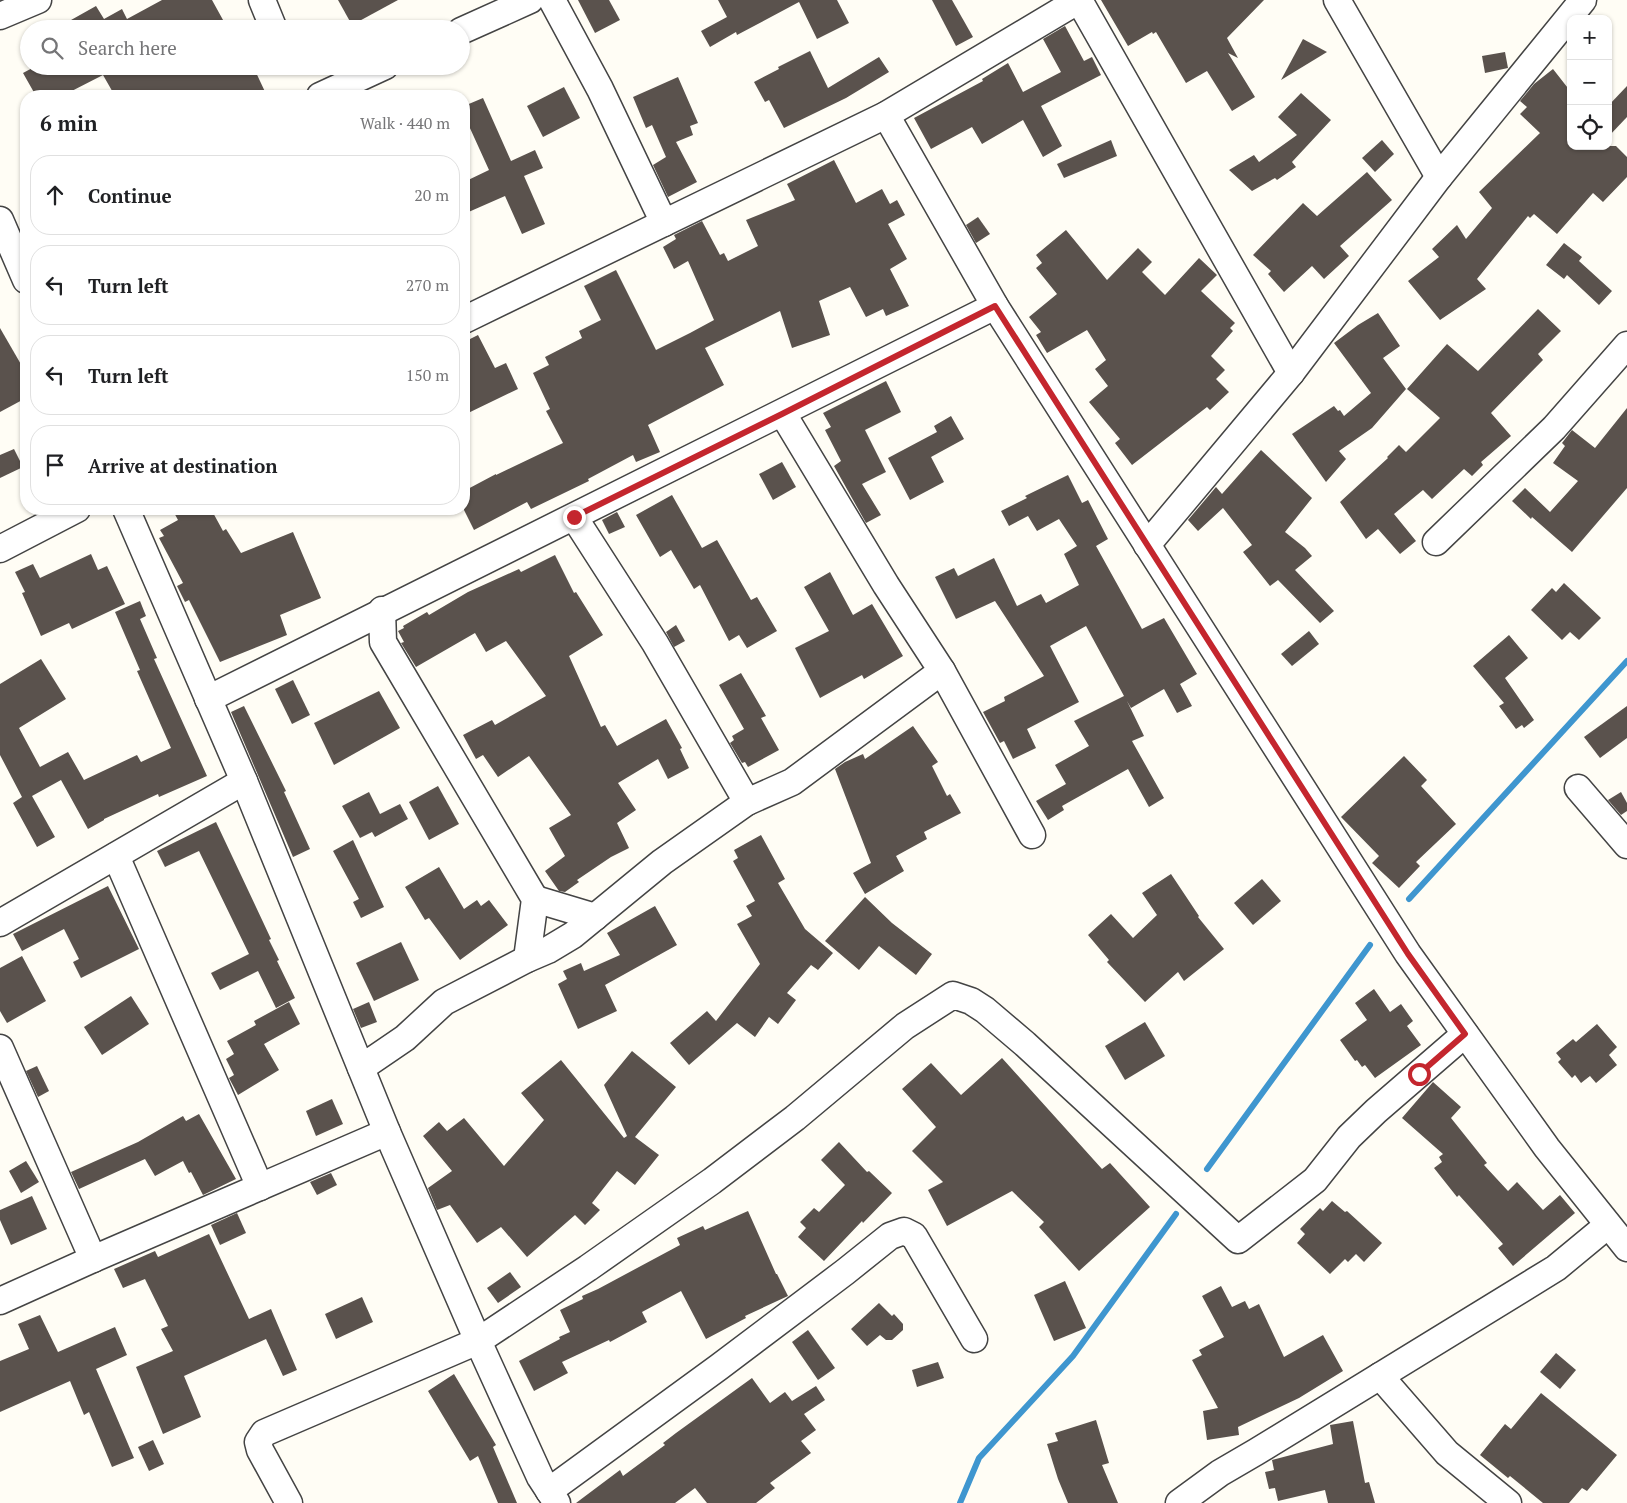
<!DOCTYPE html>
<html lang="en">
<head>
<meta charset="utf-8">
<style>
  body { margin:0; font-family:"PT Serif",serif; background:#f6f6f6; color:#202124 }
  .controls { position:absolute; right:15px; top:15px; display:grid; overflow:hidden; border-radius:10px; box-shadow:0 1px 4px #0004 }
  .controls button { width:45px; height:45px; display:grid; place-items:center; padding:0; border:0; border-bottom:1px solid #e0e0e0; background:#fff; color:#202124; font:25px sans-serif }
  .stop { position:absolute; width:15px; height:15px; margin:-11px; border:4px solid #c4262e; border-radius:50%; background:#fff }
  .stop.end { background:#c4262e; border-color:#fff; box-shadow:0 1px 5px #0008 }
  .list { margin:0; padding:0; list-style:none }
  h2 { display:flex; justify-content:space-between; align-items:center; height:65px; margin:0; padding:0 20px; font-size:21px }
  h2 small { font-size:16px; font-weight:400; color:#757577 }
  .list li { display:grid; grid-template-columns:32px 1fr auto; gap:15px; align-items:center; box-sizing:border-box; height:80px; margin:0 10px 10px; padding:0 10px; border:1px solid #e0e0e0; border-radius:20px }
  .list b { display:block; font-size:19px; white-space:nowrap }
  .list em { font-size:16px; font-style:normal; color:#757577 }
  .icon { flex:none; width:28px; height:28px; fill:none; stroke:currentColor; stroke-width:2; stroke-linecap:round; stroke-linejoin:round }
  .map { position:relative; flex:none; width:1627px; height:1503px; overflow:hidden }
  .search { position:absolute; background:#fff; box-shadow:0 1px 4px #0004; left:20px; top:20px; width:450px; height:55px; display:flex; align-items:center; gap:12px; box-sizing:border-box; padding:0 18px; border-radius:28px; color:#757577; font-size:19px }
  .panel { position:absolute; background:#fff; box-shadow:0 1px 4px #0004; left:20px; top:90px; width:450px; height:425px; border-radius:20px }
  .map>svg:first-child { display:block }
</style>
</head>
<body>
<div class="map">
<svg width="1627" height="1503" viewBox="0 0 1627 1503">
  <rect width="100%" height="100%" fill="#fffdf5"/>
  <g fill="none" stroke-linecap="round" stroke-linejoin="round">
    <!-- stream -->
    <g stroke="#3f96cf" stroke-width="6">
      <polyline points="1409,899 1627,661"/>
      <polyline points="1207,1169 1370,945"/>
      <polyline points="960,1503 979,1458 1073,1356 1176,1214"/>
    </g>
  </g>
  <!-- building -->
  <g fill="#5a524d">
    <polygon points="162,0 212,0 228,29 55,29 96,6 104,19 122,9 127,19"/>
    <polygon points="338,0 398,0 352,25"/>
    <polygon points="578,0 609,0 620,20 595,33"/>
    <polygon points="718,0 837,0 849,23 817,39 799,2 737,35 736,32 710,47 701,31 727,17"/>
    <polygon points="932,0 952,0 973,37 956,46"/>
    <polygon points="1101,0 1264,0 1227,38 1238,58 1228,53 1255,97 1232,111 1207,71 1186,83 1156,32 1153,34 1152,32 1128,46"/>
    <polygon points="1065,26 1084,61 1092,57 1101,75 1041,106 1062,146 1043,157 1023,120 982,144 972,127 931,149 914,118 983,81 982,79 1008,63 1023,92 1061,72 1043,39"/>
    <polygon points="1303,39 1327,52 1281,80"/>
    <polygon points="810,51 828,88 879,57 889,72 846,98 784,128 769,100 765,102 754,82 779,69 778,67"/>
    <polygon points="1505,52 1508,68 1485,73 1482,56"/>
    <polygon points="36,66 253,66 267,96 115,96 103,75 62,96 36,96 23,73"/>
    <polygon points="1553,69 1571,92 1571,146 1616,146 1627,157 1627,177 1603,202 1593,193 1557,234 1534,214 1530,218 1528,216 1477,279 1486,289 1440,320 1408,281 1439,257 1432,249 1457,225 1466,239 1492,208 1479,192 1540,133 1520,114 1527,107 1520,101 1534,84"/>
    <polygon points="678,77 698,123 690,126 693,135 676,142 697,182 668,197 653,165 666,157 652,125 646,128 633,97"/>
    <polygon points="1627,86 1627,117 1608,137 1608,106"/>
    <polygon points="564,87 580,118 543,137 527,106"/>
    <polygon points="1301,93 1331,120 1292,162 1296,167 1277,180 1275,178 1252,191 1229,170 1254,155 1259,162 1297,135 1278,117"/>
    <polygon points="483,98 511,161 535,150 543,168 524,176 545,224 522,234 505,196 464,214 464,182 489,170 464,115 464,106"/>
    <polygon points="1111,140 1117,156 1064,178 1057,164"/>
    <polygon points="1382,140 1394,154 1375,172 1362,158"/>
    <polygon points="834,160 856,203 882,189 890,204 897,200 905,215 888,224 907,259 890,269 909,306 886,316 883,309 866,317 850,287 819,301 830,335 792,348 780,311 705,348 724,385 648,425 660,452 636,462 633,455 588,479 589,481 531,509 527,502 474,530 464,510 464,491 496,474 496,475 563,443 546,411 550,409 533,373 549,365 545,357 582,338 579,331 601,320 584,286 616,270 656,350 690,333 714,320 688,261 674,269 663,247 676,239 674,235 702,221 720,255 724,253 728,261 758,246 746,220 795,200 787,184"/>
    <polygon points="1367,172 1392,200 1340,246 1349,256 1324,279 1312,266 1284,292 1268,274 1271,271 1253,255 1303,203 1317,216"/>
    <polygon points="978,217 990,234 976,243 966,225"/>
    <polygon points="1066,230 1107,280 1138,248 1152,262 1142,272 1165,295 1199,258 1217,275 1201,291 1235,323 1230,328 1233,331 1211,356 1225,370 1216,379 1229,392 1210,410 1207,407 1132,465 1115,443 1120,439 1089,402 1108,386 1095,369 1106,360 1087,330 1047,353 1036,335 1041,332 1029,317 1057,294 1036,268 1042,263 1036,255"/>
    <polygon points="1564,243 1582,257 1579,261 1612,291 1599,305 1567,275 1564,279 1546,265"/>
    <polygon points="1538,309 1561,331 1538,354 1543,360 1491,413 1511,436 1481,462 1483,465 1472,476 1464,469 1432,499 1423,490 1394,514 1416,541 1400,554 1378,529 1366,539 1340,502 1388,458 1387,457 1399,445 1406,452 1440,418 1407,389 1447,344 1478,371"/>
    <polygon points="1378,313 1400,346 1383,358 1406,389 1372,428 1339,451 1346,459 1326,482 1292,434 1334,406 1338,411 1340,410 1344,416 1371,393 1334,343 1358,325"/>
    <polygon points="0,328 26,373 26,398 0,412"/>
    <polygon points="478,335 495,368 506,363 518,389 464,415 464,342"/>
    <polygon points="886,381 901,412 865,430 886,472 862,484 881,515 866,523 834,466 841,461 825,430 831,427 823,413"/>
    <polygon points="1627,408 1627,488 1572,552 1532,517 1531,519 1512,501 1525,488 1550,512 1578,481 1553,463 1565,446 1562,443 1572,430 1595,448"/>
    <polygon points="951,416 964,439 931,457 944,482 910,500 888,458 937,432 934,426"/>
    <polygon points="14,449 23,467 0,478 0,455"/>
    <polygon points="1261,450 1312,498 1285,532 1305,548 1312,556 1295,570 1334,611 1320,623 1278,580 1270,586 1243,552 1252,545 1223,508 1198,531 1188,520 1216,487 1222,494"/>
    <polygon points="782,462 796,487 773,500 759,474"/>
    <polygon points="1068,475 1082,503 1088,500 1108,539 1096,546 1142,629 1164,618 1197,674 1180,684 1192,706 1177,713 1164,689 1131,708 1127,701 1144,736 1132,741 1164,798 1149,807 1128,769 1062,806 1064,810 1048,820 1036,801 1066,784 1055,765 1089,746 1074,721 1124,696 1086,626 1050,646 1079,702 1027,729 1036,748 1013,759 1004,741 1000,743 983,712 1005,701 1004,697 1044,676 995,601 956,619 935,577 954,568 958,576 994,558 1017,606 1041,594 1046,603 1079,585 1064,554 1077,546 1059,519 1037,531 1028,516 1009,526 1001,511 1027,498 1025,496"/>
    <polygon points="672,495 702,548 717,540 751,600 757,597 777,631 747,648 739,635 729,641 700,585 694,589 671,550 660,557 636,515"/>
    <polygon points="172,509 211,509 223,531 226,529 241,553 293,532 321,598 280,615 287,635 220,662 189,600 185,602 177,586 183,583 159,538 164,536 160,530 178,520"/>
    <polygon points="617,512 625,527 609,534 602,520"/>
    <polygon points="91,554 98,570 107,566 125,604 72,629 69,623 41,636 22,593 25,592 15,572 33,564 40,578"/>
    <polygon points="555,555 574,593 576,592 603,635 569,656 601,727 605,725 617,746 666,719 682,748 680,749 689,768 668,779 658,759 618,783 636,810 617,823 629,848 611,857 577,880 579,882 565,892 559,891 545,871 565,856 549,828 571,815 529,756 498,777 483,755 476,759 463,735 492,720 495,725 546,696 506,641 486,652 475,633 416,667 401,643 404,642 398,631 404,628 403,626 427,612 429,615 468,592 519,569 521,572"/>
    <polygon points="830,572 853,615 872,604 903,656 864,679 862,675 820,698 795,648 829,631 804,587"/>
    <polygon points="1564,583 1601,618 1579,640 1570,632 1562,640 1531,610 1552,588 1556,592"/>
    <polygon points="140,601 146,616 140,619 157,658 154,659 207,776 159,797 158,794 104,819 104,820 88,829 61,780 32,796 55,837 37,847 13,803 22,797 0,755 0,684 41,659 66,699 19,728 40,767 68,752 84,780 137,755 141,762 171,748 137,671 140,670 115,612"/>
    <polygon points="676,625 685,641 674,647 666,632"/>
    <polygon points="1309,631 1319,644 1292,666 1281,654"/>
    <polygon points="1509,635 1528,658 1505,678 1534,720 1524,728 1522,725 1516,729 1499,706 1504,703 1473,666"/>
    <polygon points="741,673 766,716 761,718 779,750 748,767 745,762 742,763 730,743 734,740 732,736 744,729 719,685"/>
    <polygon points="293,680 310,715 292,724 275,689"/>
    <polygon points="379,691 400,728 334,765 314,723"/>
    <polygon points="244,706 286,791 284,792 310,849 293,857 231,712"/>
    <polygon points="1627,706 1627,738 1600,758 1584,737"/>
    <polygon points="913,726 938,762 932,766 947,796 950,794 961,813 924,832 927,839 896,856 904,871 865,894 853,873 871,863 835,769 845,762 863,754 865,759"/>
    <polygon points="1404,756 1427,780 1421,786 1456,824 1416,862 1420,866 1399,888 1372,863 1379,856 1341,817"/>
    <polygon points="438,786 459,824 429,840 409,802"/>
    <polygon points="369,792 380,814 400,804 408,819 375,837 372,832 360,838 342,806"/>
    <polygon points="1621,792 1627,803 1627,811 1621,815 1608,800"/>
    <polygon points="216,822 271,939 269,940 279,960 277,961 295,998 276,1008 258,971 220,990 211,973 249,954 199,851 165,867 157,851"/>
    <polygon points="761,835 785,879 778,883 805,929 833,953 818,970 811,965 787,993 796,1000 778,1024 769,1017 755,1037 737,1023 689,1065 670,1043 707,1011 716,1021 760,964 737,924 752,916 746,906 755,901 733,861 738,858 734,850"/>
    <polygon points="353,840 384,907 361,918 353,902 359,899 333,851"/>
    <polygon points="439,867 464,909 477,900 481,906 489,900 508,925 460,960 429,918 425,920 405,887"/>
    <polygon points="1171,874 1199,916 1198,917 1224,949 1184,981 1178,972 1145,1002 1107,962 1109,960 1088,935 1111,914 1133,938 1157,915 1142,893"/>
    <polygon points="1262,879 1281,901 1253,925 1234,903"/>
    <polygon points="108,886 139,949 81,978 73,962 79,959 64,929 22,951 13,934"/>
    <polygon points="865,897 892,923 932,954 916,975 879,946 859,970 825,941"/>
    <polygon points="655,906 677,945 605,985 617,1011 578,1029 558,984 567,979 563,971 581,963 584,971 620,955 607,933"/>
    <polygon points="401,942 419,980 374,1001 356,963"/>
    <polygon points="22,956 46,1001 7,1023 0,1011 0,968"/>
    <polygon points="1374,989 1390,1012 1401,1004 1413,1021 1407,1026 1421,1045 1375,1078 1365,1065 1362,1067 1357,1060 1355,1061 1340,1040 1367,1020 1355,1003"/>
    <polygon points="131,996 149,1024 102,1055 84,1027"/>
    <polygon points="289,1002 300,1024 264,1044 279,1070 238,1095 229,1078 234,1075 226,1059 234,1054 227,1041 256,1025 254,1021"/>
    <polygon points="369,1002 377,1022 361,1028 353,1009"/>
    <polygon points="1145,1022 1165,1056 1125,1080 1105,1046"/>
    <polygon points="1597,1024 1617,1047 1609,1055 1617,1065 1596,1083 1590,1076 1581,1083 1575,1075 1572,1078 1558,1062 1561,1059 1556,1053 1573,1039 1576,1042"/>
    <polygon points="632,1051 676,1087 635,1137 659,1155 635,1185 617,1171 592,1203 600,1210 585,1225 575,1215 527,1257 501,1227 477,1243 450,1205 437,1210 428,1188 452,1171 423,1136 439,1122 447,1131 464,1118 504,1166 544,1120 521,1093 561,1060 624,1138 627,1136 604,1085"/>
    <polygon points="1002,1058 1102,1169 1110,1163 1150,1207 1079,1271 1039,1227 1044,1222 1012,1191 947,1226 928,1190 943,1182 912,1151 936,1127 902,1089 931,1063 961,1095"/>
    <polygon points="37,1066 49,1091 38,1097 26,1071"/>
    <polygon points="1433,1082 1461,1107 1451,1118 1487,1163 1484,1165 1508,1191 1517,1182 1543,1210 1560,1195 1575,1213 1513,1266 1498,1248 1503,1244 1459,1195 1457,1197 1434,1168 1442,1162 1439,1157 1443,1154 1402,1118"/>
    <polygon points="332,1099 343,1124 316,1136 306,1111"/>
    <polygon points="199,1114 236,1179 203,1195 191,1172 189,1173 183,1161 155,1176 145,1159 79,1189 71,1172 138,1142 183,1116 186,1121"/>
    <polygon points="839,1142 867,1172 869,1171 892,1193 863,1223 862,1221 824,1261 798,1237 806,1228 800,1222 814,1208 819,1212 845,1185 821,1160"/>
    <polygon points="26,1161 39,1182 21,1193 9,1171"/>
    <polygon points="331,1173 337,1185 317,1195 310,1182"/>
    <polygon points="32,1196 47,1229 11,1245 0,1220 0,1210"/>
    <polygon points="1332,1201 1345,1212 1347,1211 1382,1243 1364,1262 1356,1254 1348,1262 1345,1259 1330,1274 1297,1243 1305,1234 1300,1229 1320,1208 1323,1211"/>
    <polygon points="748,1211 776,1274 777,1274 788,1296 745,1316 746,1318 706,1339 681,1291 642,1312 647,1322 610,1342 609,1340 562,1362 568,1373 534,1391 519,1361 560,1339 559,1337 570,1332 560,1310 583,1299 582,1296 598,1289 680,1245 677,1238 703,1226 705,1230"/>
    <polygon points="237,1213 246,1233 220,1245 211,1225"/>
    <polygon points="209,1234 249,1319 271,1309 297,1370 283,1376 266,1339 184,1376 201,1417 163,1434 136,1367 173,1351 161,1329 168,1326 145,1279 123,1288 114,1269 155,1251 158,1257"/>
    <polygon points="510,1272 521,1287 498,1303 487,1288"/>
    <polygon points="1065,1281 1086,1328 1054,1341 1034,1295"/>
    <polygon points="1221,1286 1232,1307 1245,1301 1249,1309 1259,1304 1284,1357 1323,1335 1343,1371 1299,1398 1238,1427 1239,1435 1207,1440 1203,1411 1218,1408 1192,1360 1202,1355 1199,1350 1224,1337 1202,1296"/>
    <polygon points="362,1297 373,1322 336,1339 325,1314"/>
    <polygon points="879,1303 892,1316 894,1314 903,1324 903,1330 892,1340 886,1340 880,1335 867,1346 851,1329"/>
    <polygon points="40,1315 58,1352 115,1327 127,1355 96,1369 134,1458 112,1467 89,1412 84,1415 70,1381 0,1412 0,1361 29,1349 18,1324"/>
    <polygon points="808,1330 835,1368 818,1380 792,1342"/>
    <polygon points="1556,1353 1576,1370 1560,1389 1540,1372"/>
    <polygon points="938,1362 944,1378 917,1387 912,1370"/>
    <polygon points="454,1374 496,1445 493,1447 517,1503 498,1503 478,1456 470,1461 428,1391"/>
    <polygon points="752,1378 770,1403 785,1392 792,1401 816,1386 825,1400 804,1414 816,1430 801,1441 811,1453 770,1483 775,1488 756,1503 707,1503 695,1488 675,1503 576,1503 620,1470 623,1476 665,1445 663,1443 676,1433"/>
    <polygon points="1541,1393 1617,1455 1587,1491 1582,1488 1569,1503 1543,1503 1510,1476 1508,1478 1480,1455 1505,1424 1511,1429"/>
    <polygon points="1096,1420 1109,1463 1102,1465 1118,1503 1068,1503 1058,1479 1047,1444 1058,1441 1055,1433"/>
    <polygon points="1353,1421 1365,1483 1369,1482 1375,1503 1328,1503 1325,1490 1278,1501 1275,1488 1269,1489 1265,1472 1274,1470 1272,1460 1333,1444 1330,1425"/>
    <polygon points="153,1440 164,1464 149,1471 138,1447"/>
  </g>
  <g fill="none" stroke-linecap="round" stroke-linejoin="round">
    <defs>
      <g id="minor">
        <polyline points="262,0 273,27"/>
        <polyline points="552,0 600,89 664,223"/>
        <polyline points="1337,0 1439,177"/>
        <polyline points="0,16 38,0"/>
        <polyline points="461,31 530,0"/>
        <polyline points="320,96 385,66"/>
        <polyline points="886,115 995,306 1408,954 1547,1148 1627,1248"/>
        <polyline points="0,220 26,280"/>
        <polyline points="464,320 886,115 1079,0 1291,373"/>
        <polyline points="126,509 244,781 387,1132 478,1341 540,1477 557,1503"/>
        <polyline points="574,517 655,643 747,802"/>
        <polyline points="1436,542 1554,428 1627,345"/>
        <polyline points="1147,545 1291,373 1439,177 1583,0"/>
        <polyline points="0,549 77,509"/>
        <polyline points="382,610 383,642 535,899 527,959"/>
        <polyline points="942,671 1032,835"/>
        <path d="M208,699C470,567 734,439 995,306"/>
        <polyline points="1578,788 1627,845"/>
        <polyline points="116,856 260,1187"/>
        <polyline points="535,899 595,917"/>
        <polyline points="0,923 244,781"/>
        <polyline points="0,1048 93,1259"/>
        <polyline points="361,1068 405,1038 444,1002 527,959 548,950 573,935 662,862 747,802 792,782 942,671 886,585 783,414"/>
        <polyline points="0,1301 93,1259 387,1132"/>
        <polyline points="1380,1376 1447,1453 1508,1503"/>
        <polyline points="549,1491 719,1367 845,1272 890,1236 904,1231 914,1236 974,1339"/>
        <polyline points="289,1503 260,1450 258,1442 264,1433 478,1341 588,1268 712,1181 795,1118 905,1026 953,995 971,1001 985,1010 1025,1044 1238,1240 1315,1180 1349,1137 1376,1111 1465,1034"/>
        <polyline points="1179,1503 1220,1473 1256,1452 1556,1268 1608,1225"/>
      </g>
    </defs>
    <!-- minor casing -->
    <use href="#minor" stroke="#444" stroke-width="29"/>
    <!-- minor -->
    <use href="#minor" stroke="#fff" stroke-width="26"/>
  </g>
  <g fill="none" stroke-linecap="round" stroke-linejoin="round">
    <!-- route -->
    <polyline stroke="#c4262e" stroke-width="6" points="574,517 782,414 995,306 1408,954 1465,1034 1419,1074"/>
  </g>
</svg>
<div class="controls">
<button>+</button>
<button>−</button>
<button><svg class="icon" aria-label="locate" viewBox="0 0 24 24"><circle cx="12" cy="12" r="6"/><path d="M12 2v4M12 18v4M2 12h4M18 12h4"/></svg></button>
</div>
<div class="stop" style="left:1419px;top:1074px"></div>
<div class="stop end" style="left:574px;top:517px"></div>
<div class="search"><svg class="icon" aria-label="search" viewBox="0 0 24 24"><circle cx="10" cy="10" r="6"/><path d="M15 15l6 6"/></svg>Search here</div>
<section class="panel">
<h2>6 min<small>Walk · 440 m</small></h2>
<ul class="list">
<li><svg class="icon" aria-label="ahead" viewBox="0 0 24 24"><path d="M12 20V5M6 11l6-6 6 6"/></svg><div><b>Continue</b></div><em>20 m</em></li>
<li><svg class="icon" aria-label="left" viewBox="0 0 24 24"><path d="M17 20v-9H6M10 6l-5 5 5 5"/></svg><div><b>Turn left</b></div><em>270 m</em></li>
<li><svg class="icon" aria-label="left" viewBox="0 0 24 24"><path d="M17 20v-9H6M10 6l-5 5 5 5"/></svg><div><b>Turn left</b></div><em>150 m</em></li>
<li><svg class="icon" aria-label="arrive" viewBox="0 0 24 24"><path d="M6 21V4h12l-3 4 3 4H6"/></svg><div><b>Arrive at destination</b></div></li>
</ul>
</section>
</div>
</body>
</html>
